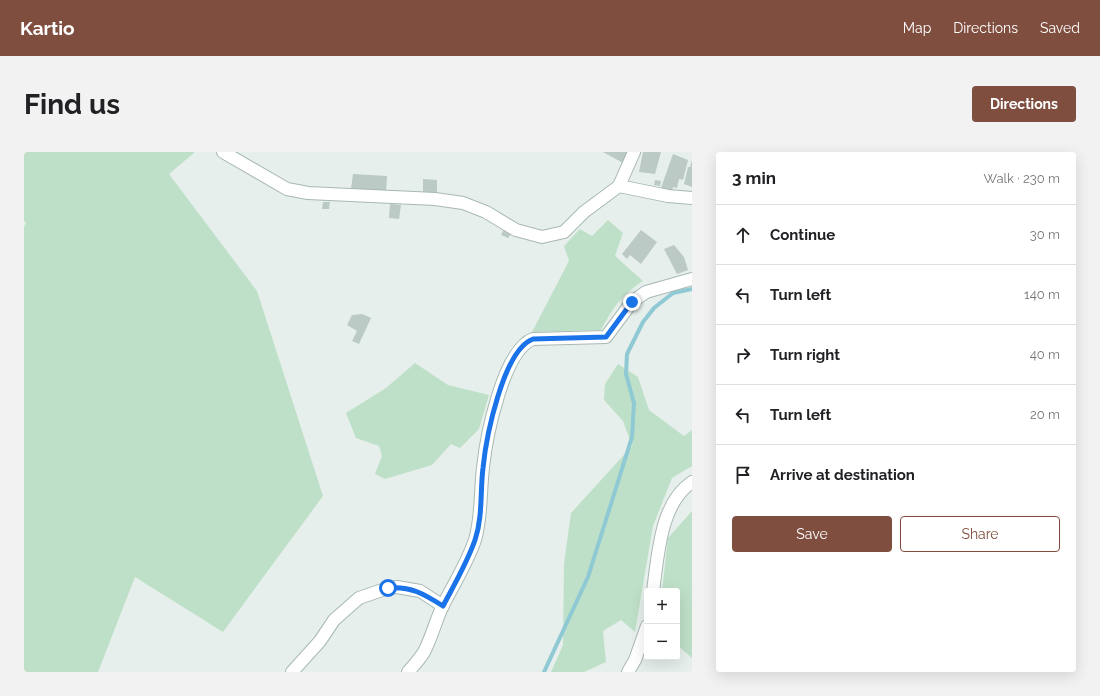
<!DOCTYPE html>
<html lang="en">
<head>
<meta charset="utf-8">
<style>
  body { margin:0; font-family:Raleway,sans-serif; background:#f2f2f2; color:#202124 }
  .controls { position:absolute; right:12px; bottom:12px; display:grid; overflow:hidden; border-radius:4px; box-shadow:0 4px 16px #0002 }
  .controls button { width:36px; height:36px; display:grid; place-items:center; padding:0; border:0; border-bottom:1px solid #e0e0e0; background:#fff; color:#202124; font:20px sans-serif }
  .stop { position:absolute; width:12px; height:12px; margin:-9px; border:3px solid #1a73e8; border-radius:50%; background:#fff }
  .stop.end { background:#1a73e8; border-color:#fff; box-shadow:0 1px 4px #0008 }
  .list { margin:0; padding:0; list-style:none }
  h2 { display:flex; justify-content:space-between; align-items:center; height:52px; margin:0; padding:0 16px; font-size:17px }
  h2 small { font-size:13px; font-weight:400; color:#757577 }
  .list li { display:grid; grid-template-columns:26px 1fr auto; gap:12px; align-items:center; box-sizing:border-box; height:60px; padding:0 16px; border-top:1px solid #e0e0e0 }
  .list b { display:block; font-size:15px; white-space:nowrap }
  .list em { font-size:13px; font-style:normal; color:#757577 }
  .actions { display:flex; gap:8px; padding:12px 16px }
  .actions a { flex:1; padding:9px 0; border:1px solid #7f4e3f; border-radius:4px; text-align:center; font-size:14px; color:#7f4e3f }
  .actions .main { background:#7f4e3f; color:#fff }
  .icon { flex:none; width:22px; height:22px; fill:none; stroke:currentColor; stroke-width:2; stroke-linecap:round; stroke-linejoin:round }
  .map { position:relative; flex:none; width:668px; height:520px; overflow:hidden; border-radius:4px }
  header { display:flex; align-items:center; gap:24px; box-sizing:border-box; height:56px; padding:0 20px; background:#7f4e3f; color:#fff }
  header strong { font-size:19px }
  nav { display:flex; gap:22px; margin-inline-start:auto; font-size:14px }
  .intro { display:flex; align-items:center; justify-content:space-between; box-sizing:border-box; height:96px; padding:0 24px }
  h1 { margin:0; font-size:28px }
  .button { padding:10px 18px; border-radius:4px; background:#7f4e3f; color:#fff; font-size:14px; font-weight:700 }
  main { display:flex; gap:24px; padding:0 24px }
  aside { flex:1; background:#fff; border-radius:4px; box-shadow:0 4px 16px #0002 }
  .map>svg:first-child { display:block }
</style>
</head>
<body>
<header>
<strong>Kartio</strong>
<nav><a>Map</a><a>Directions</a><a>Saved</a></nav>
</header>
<div class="intro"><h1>Find us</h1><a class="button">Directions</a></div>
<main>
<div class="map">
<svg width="668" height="520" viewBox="0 0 668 520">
  <rect width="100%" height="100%" fill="#e6efeb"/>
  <!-- green -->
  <g fill="#bfe0c8">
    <polygon points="0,0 171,0 145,22 233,139 299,344 199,480 111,425 74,520 0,520 0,75 2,71 0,69"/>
    <path d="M584,68L599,81L591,104L619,129C597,143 589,156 577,178L508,180L545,109L540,94L556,77L568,84Z"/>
    <polygon points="391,211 424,233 465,243 455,277 436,296 427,292 408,313 361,327 351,322 358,304 355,294 332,286 322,261 362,236"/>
    <polygon points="594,212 614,225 625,258 660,284 668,278 668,314 648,326 629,374 611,480 597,468 579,479 582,510 560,520 527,520 539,493 540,412 547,361 608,294 599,269 580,248 581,232"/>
    <polygon points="668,359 668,506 653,493 653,439 638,439 644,386"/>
  </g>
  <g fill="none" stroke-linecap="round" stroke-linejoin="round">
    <!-- stream -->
    <polyline stroke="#8ec9d4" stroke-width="4" points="520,520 564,425 608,285 610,251 602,222 603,202 619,170 630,156 649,141 668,137"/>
  </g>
  <!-- building -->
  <g fill="#bbcac4">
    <polygon points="579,0 604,0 599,11"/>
    <polygon points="619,0 637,0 631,22 615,20"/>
    <polygon points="649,2 664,8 659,28 655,27 653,36 649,35 648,39 637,36"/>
    <polygon points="668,8 668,35 660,32 664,15 666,15"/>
    <polygon points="329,22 363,24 362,40 327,37"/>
    <polygon points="399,27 413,28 413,43 399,43"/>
    <polygon points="631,28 637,29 636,34 630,33"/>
    <polygon points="299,50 306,50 305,57 298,57"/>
    <polygon points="366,52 377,53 375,67 365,66"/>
    <polygon points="481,75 488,81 484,86 477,83"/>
    <polygon points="617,78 633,90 617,112 606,103 603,107 598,102"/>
    <polygon points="650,93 660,105 664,118 653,122 640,97"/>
    <polygon points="338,162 347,166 335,192 328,189 333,179 323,173 328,163"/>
  </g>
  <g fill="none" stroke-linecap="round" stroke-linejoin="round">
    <defs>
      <g id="street">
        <polyline points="199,0 263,37 284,41 411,47 439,51 462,60 492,78 518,85 540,80 560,60 595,34"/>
        <polyline points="610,0 595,34 644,44 668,46"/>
        <path d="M629,439C634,404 636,351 668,330"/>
        <polyline points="268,520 296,489 310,468 335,446 364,436 373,435 396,439 419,454"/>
        <path d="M384,520C390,513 397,506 401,498C408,484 412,468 419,453C430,432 443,411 451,388C458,364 456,340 459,316C462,286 479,198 509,187L582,185L608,150L622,140L668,127"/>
        <polyline points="604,520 611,508 623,474"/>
      </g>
    </defs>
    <!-- street casing -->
    <use href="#street" stroke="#a8b8b2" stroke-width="14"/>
    <!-- street -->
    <use href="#street" stroke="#fff" stroke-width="12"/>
  </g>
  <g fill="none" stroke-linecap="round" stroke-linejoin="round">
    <!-- route -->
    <path stroke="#1a73e8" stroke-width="5" d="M364,436C387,434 400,442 419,454C430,433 443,411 451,388C459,364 456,340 459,316C462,286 479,198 509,187L582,185L608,150"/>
  </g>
</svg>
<div class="controls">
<button>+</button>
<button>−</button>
</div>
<div class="stop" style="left:364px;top:436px"></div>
<div class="stop end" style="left:608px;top:150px"></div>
</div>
<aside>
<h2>3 min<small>Walk · 230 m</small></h2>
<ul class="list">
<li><svg class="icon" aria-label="ahead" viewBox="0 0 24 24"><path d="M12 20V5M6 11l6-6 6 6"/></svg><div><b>Continue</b></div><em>30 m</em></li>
<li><svg class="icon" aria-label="left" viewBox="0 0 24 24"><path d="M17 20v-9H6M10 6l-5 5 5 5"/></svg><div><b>Turn left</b></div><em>140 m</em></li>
<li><svg class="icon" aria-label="right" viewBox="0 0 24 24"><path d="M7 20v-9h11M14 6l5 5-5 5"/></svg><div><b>Turn right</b></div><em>40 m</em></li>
<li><svg class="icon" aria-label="left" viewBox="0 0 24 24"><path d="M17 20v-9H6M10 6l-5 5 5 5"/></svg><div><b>Turn left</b></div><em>20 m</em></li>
<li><svg class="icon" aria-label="arrive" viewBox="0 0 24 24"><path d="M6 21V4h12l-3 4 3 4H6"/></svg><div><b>Arrive at destination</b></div></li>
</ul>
<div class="actions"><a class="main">Save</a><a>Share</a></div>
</aside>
</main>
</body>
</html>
